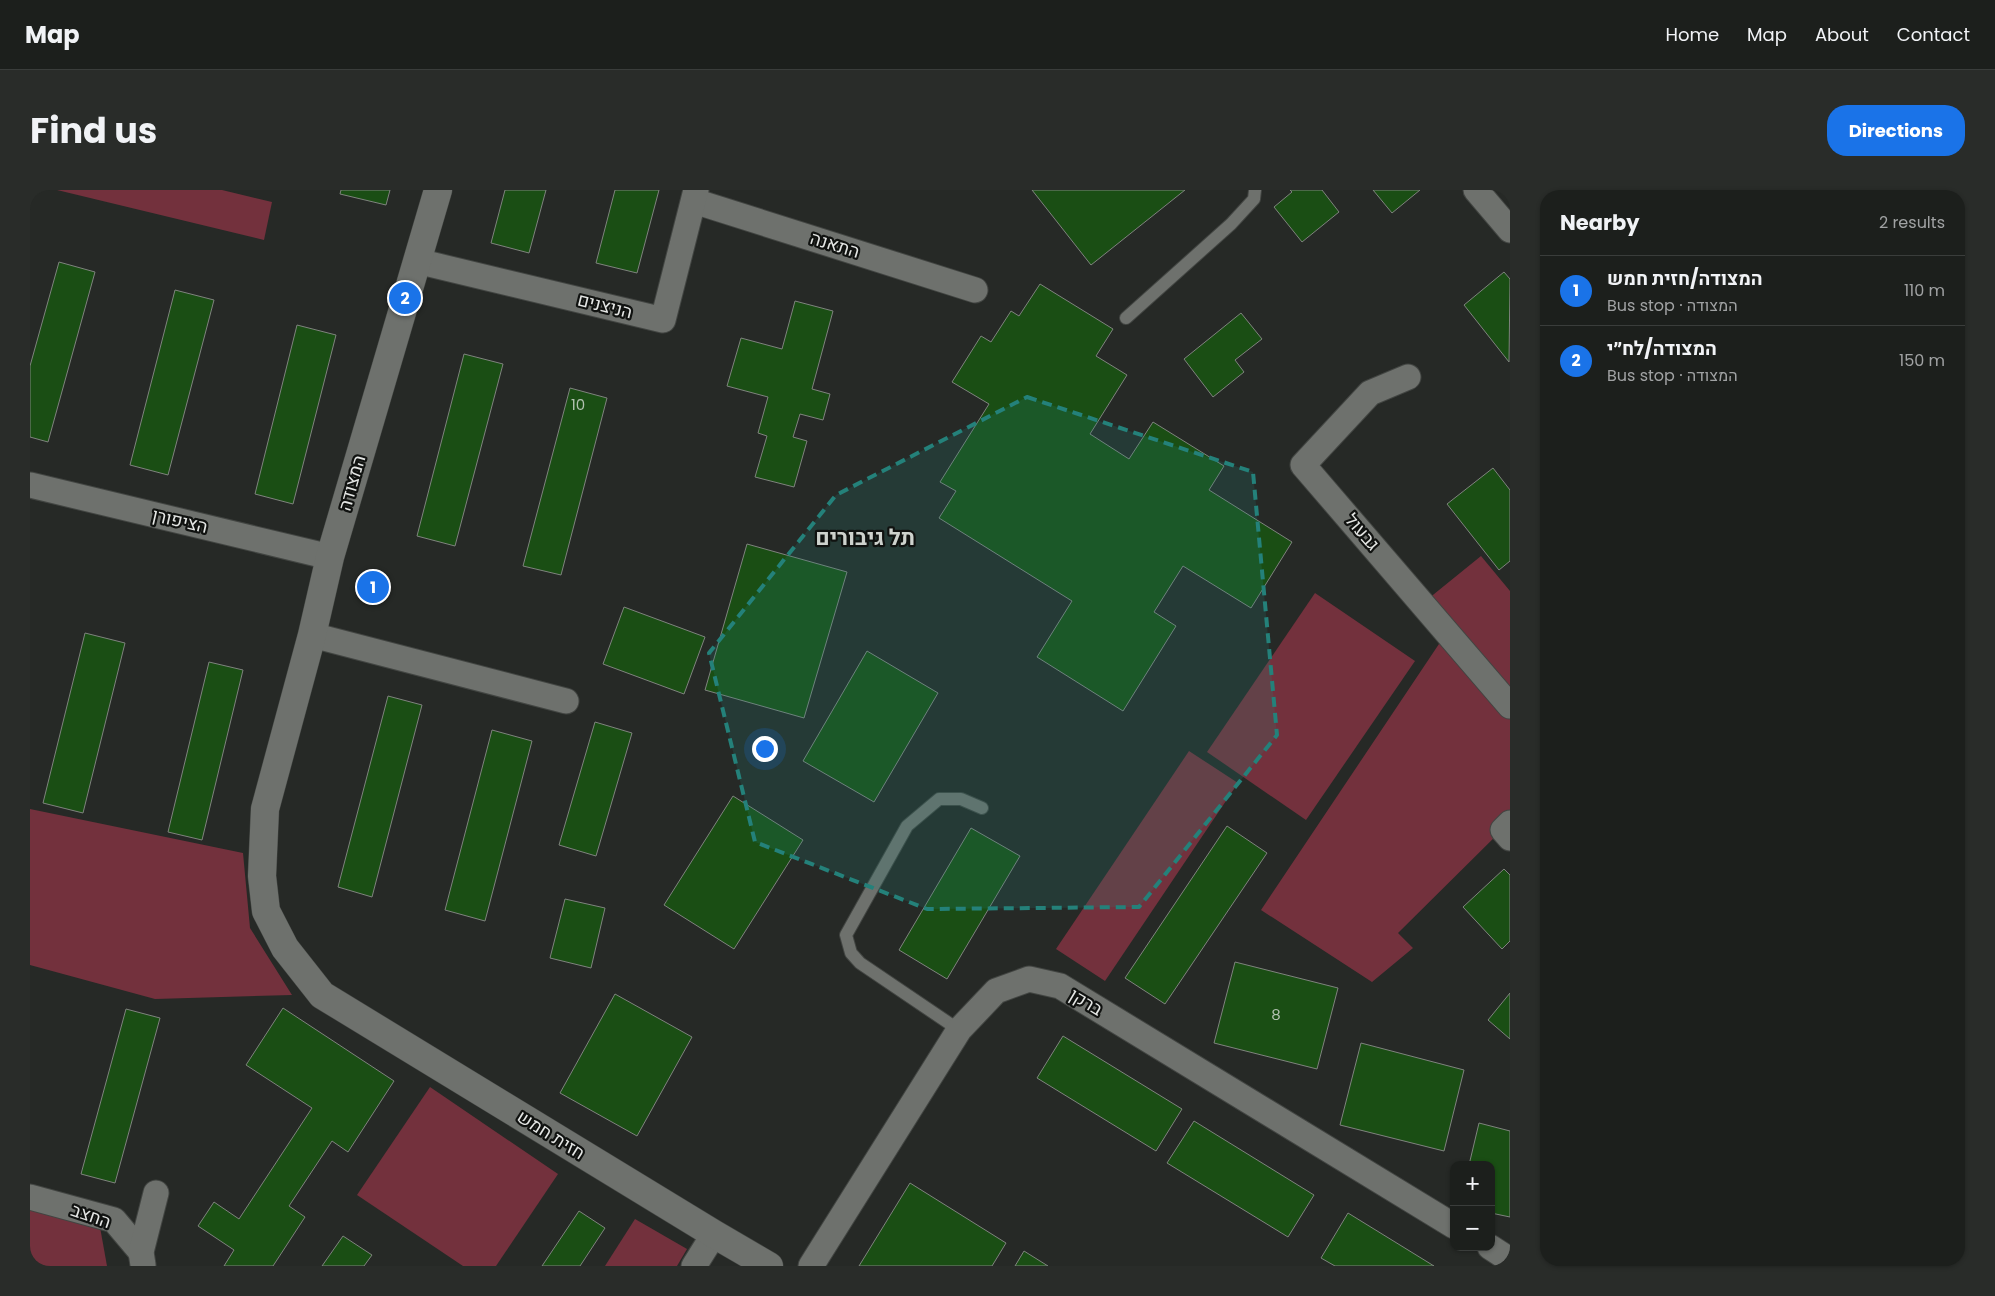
<!DOCTYPE html>
<html lang="en">
<head>
<meta charset="utf-8">
<style>
  body { margin:0; font-family:Poppins,Heebo,sans-serif; background:#292c29; color:#f1f3f6 }
  .controls { position:absolute; right:15px; bottom:15px; display:grid; overflow:hidden; border-radius:10px; box-shadow:0 1px 4px #0004 }
  .controls button { width:45px; height:45px; display:grid; place-items:center; padding:0; border:0; border-bottom:1px solid #3a3d3b; background:#1c1f1c; color:#f1f3f6; font:25px sans-serif }
  .you { position:absolute; left:734px; top:558px; width:18px; height:18px; margin:-12px; border:4px solid #fff; border-radius:50%; background:#1a73e8; box-shadow:0 0 0 8px #1a73e833 }
  .badge { display:grid; place-items:center; width:32px; height:32px; border-radius:50%; background:#1a73e8; color:#fff; font-size:16px; font-weight:700 }
  .pin { position:absolute; translate:-50% -50%; border:2px solid #fff; box-shadow:0 1px 5px #0006 }
  .list { margin:0; padding:0; list-style:none }
  h2 { display:flex; justify-content:space-between; align-items:center; height:65px; margin:0; padding:0 20px; font-size:21px }
  h2 small { font-size:16px; font-weight:400; color:#a0a2a3 }
  .list li { display:grid; grid-template-columns:32px 1fr auto; gap:15px; align-items:center; box-sizing:border-box; height:70px; padding:0 20px; border-top:1px solid #3a3d3b }
  .list b { display:block; font-size:19px; white-space:nowrap }
  .list p { margin:0; font-size:16px; white-space:nowrap; color:#a0a2a3 }
  .list em { font-size:16px; font-style:normal; color:#a0a2a3 }
  .map { position:relative; flex:none; width:1480px; height:1076px; overflow:hidden; border-radius:20px }
  header { display:flex; align-items:center; gap:30px; box-sizing:border-box; height:70px; padding:0 25px; background:#1c1f1c; border-bottom:1px solid #3a3d3b }
  header strong { font-size:24px }
  nav { display:flex; gap:28px; margin-inline-start:auto; font-size:18px }
  .intro { display:flex; align-items:center; justify-content:space-between; box-sizing:border-box; height:120px; padding:0 30px }
  h1 { margin:0; font-size:35px }
  .button { padding:12px 22px; border-radius:20px; background:#1a73e8; color:#fff; font-size:18px; font-weight:700 }
  main { display:flex; gap:30px; padding:0 30px }
  aside { flex:1; background:#1c1f1c; border-radius:20px; box-shadow:0 1px 4px #0004 }
  .map>svg:first-child { display:block }
</style>
</head>
<body>
<header>
<strong>Map</strong>
<nav><a>Home</a><a>Map</a><a>About</a><a>Contact</a></nav>
</header>
<div class="intro"><h1>Find us</h1><a class="button">Directions</a></div>
<main>
<div class="map">
<svg width="1480" height="1076" viewBox="0 0 1480 1076">
  <rect width="100%" height="100%" fill="#262926"/>
  <!-- green -->
  <g fill="#73313d">
    <polygon points="27,0 192,0 242,12 234,50"/>
    <polygon points="1451,366 1480,401 1480,632 1368,743 1383,758 1342,792 1231,720 1417,442 1393,413"/>
    <polygon points="1285,403 1385,471 1276,630 1177,562"/>
    <polygon points="1159,561 1208,593 1075,791 1026,759"/>
    <polygon points="0,619 213,663 220,738 262,805 125,809 0,775"/>
    <polygon points="400,897 528,984 466,1076 433,1076 327,1005"/>
    <polygon points="0,1007 68,1026 77,1076 0,1076"/>
    <polygon points="605,1029 657,1059 647,1076 575,1076"/>
  </g>
  <!-- building -->
  <g fill="#1a4e14" stroke="#7f837e">
    <polygon points="311,0 360,0 356,15 310,4"/>
    <polygon points="475,0 516,0 499,63 461,53"/>
    <polygon points="585,0 629,0 607,83 566,73"/>
    <polygon points="1002,0 1155,0 1061,75"/>
    <polygon points="1260,0 1292,0 1309,22 1272,52 1244,17 1262,2"/>
    <polygon points="1343,0 1390,0 1362,23"/>
    <polygon points="29,72 65,82 18,252 0,247 0,176"/>
    <polygon points="1474,82 1480,89 1479,172 1434,115"/>
    <polygon points="1010,94 1083,139 1066,166 1097,185 1060,244 1099,269 1123,232 1194,276 1179,300 1262,352 1221,418 1153,376 1124,422 1146,436 1093,521 1007,467 1042,411 909,328 926,301 910,292 959,214 922,192 951,146 961,152 981,121 989,126"/>
    <polygon points="145,100 184,110 138,285 100,275"/>
    <polygon points="765,111 803,121 782,199 800,204 793,230 770,224 763,247 777,251 764,297 725,287 737,246 728,243 738,207 697,196 711,148 752,159"/>
    <polygon points="1211,123 1232,149 1205,170 1214,182 1183,207 1154,169"/>
    <polygon points="267,135 306,145 263,314 225,304"/>
    <polygon points="434,164 473,174 425,356 387,346"/>
    <polygon points="540,198 577,208 531,385 493,376"/>
    <polygon points="1463,278 1480,300 1480,371 1469,380 1417,314"/>
    <polygon points="717,354 817,382 774,528 675,500"/>
    <polygon points="594,417 675,447 654,504 573,474"/>
    <polygon points="55,443 95,453 53,623 13,613"/>
    <polygon points="837,461 908,503 844,612 773,571"/>
    <polygon points="179,472 213,480 172,650 138,642"/>
    <polygon points="358,506 392,515 342,707 308,697"/>
    <polygon points="565,532 602,543 566,666 529,655"/>
    <polygon points="462,540 502,551 455,731 415,720"/>
    <polygon points="703,606 773,650 704,759 634,715"/>
    <polygon points="1197,636 1237,663 1135,814 1095,788"/>
    <polygon points="941,638 990,666 917,789 869,760"/>
    <polygon points="1474,679 1480,685 1480,751 1472,759 1433,717"/>
    <polygon points="535,709 575,718 561,778 520,768"/>
    <polygon points="1205,772 1308,798 1287,879 1184,853"/>
    <polygon points="1480,803 1480,849 1458,830"/>
    <polygon points="585,804 662,847 607,946 530,903"/>
    <polygon points="253,818 364,891 318,962 302,951 259,1016 275,1027 243,1076 194,1076 204,1060 168,1036 184,1012 209,1029 282,918 216,875"/>
    <polygon points="96,819 130,828 85,993 51,984"/>
    <polygon points="1033,846 1152,919 1126,961 1007,888"/>
    <polygon points="1331,853 1434,880 1414,961 1310,935"/>
    <polygon points="1164,931 1284,1005 1258,1047 1137,973"/>
    <polygon points="1449,933 1480,941 1480,1027 1461,1023 1461,975 1439,975"/>
    <polygon points="880,993 976,1053 962,1076 829,1076"/>
    <polygon points="549,1021 575,1038 550,1076 512,1076"/>
    <polygon points="1318,1023 1404,1076 1305,1076 1291,1068"/>
    <polygon points="313,1046 342,1065 334,1076 292,1076"/>
    <polygon points="994,1061 1018,1076 985,1076"/>
  </g>
  <g fill="none" stroke-linecap="round" stroke-linejoin="round">
    <defs>
      <g id="service">
        <polyline points="1096,128 1201,34 1224,9 1225,0"/>
        <polyline points="929,840 830,773 821,763 816,745 877,636 909,609 931,609 952,618"/>
      </g>
      <g id="minor">
        <polyline points="1446,0 1480,40"/>
        <polyline points="664,11 945,100"/>
        <polyline points="387,71 633,130 666,0"/>
        <polyline points="1378,187 1340,203 1273,275 1480,516"/>
        <polyline points="0,295 300,367"/>
        <polyline points="282,445 536,511"/>
        <polyline points="1480,633 1473,640 1480,648"/>
        <polyline points="0,1007 84,1030 111,1062"/>
        <polyline points="1460,1057 1480,1070"/>
        <polyline points="113,1075 111,1062 126,1003"/>
        <polyline points="664,1076 684,1044"/>
        <polyline points="781,1076 929,840 966,801 999,789 1030,796 1424,1036"/>
      </g>
      <polyline id="tertiary" points="408,0 300,367 282,445 235,619 232,686 236,721 255,758 292,805 684,1044 739,1076"/>
    </defs>
    <!-- service casing -->
    <use href="#service" stroke="#424542" stroke-width="14"/>
    <!-- minor casing -->
    <use href="#minor" stroke="#424542" stroke-width="27"/>
    <!-- tertiary casing -->
    <use href="#tertiary" stroke="#424542" stroke-width="29"/>
    <!-- service -->
    <use href="#service" stroke="#6e716d" stroke-width="12"/>
    <!-- minor -->
    <use href="#minor" stroke="#6e716d" stroke-width="25"/>
    <!-- tertiary -->
    <use href="#tertiary" stroke="#6e716d" stroke-width="28"/>
  </g>
  <!-- marked area -->
  <path fill="#24817a" fill-opacity="0.2" stroke="#24817a" stroke-width="4" stroke-dasharray="10 6" stroke-linejoin="round" d="M997,207L1223,282L1247,545L1109,717L897,719L725,652L679,463L806,305Z"/>
  <g text-anchor="middle" stroke-width="4.5" stroke-linejoin="round" paint-order="stroke">
    <!-- number labels -->
    <g font-size="15" fill="#b2c1b1">
      <text x="548" y="220">10</text>
      <text x="1246" y="830">8</text>
    </g>
    <!-- street labels -->
    <g font-size="18" fill="#e5e7e5" stroke="#101210">
      <text transform="translate(805 55) rotate(17)" y="6">התאנה</text>
      <text transform="translate(575 116) rotate(14)" y="6">הניצנים</text>
      <text transform="translate(322 293) rotate(-74)" y="6">המצודה</text>
      <text transform="translate(150 331) rotate(13)" y="6">הציפורן</text>
      <text transform="translate(1332 342) rotate(49)" y="6">גבעול</text>
      <text transform="translate(1056 812) rotate(31)" y="6">ברקן</text>
      <text transform="translate(521 945) rotate(32)" y="6">חזית חמש</text>
      <text transform="translate(61 1026) rotate(19)" y="6">החצב</text>
    </g>
    <!-- district labels -->
    <g font-size="22" font-weight="bold" fill="#ced2cd" stroke="#101210">
      <text x="835" y="355">תל גיבורים</text>
    </g>
  </g>
</svg>
<div class="controls">
<button>+</button>
<button>−</button>
</div>
<div class="you"></div>
<div class="pin badge" style="left:343px;top:397px">1</div>
<div class="pin badge" style="left:375px;top:108px">2</div>
</div>
<aside>
<h2>Nearby<small>2 results</small></h2>
<ul class="list">
<li><span class="badge">1</span><div><b>המצודה/חזית חמש</b><p>Bus stop · המצודה</p></div><em>110 m</em></li>
<li><span class="badge">2</span><div><b>המצודה/לח״י</b><p>Bus stop · המצודה</p></div><em>150 m</em></li>
</ul>
</aside>
</main>
</body>
</html>
